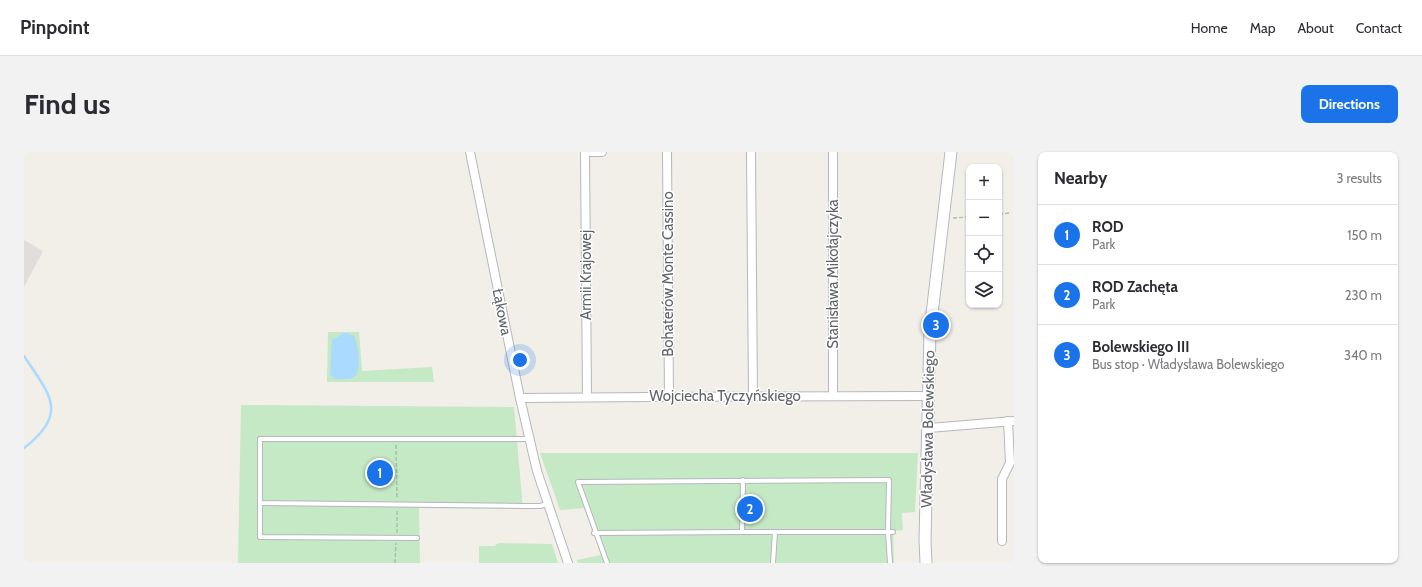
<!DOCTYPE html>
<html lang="en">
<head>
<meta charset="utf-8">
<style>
  body { margin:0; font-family:Cabin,sans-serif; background:#f2f2f3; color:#2b2b33 }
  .controls { position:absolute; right:12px; top:12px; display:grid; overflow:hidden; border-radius:8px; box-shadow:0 1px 3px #0004 }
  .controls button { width:36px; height:36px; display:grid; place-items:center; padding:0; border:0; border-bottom:1px solid #e1e1e2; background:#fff; color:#2b2b33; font:20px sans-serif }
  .you { position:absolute; left:496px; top:208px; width:14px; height:14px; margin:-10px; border:3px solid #fff; border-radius:50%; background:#1a73e8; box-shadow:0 0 0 6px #1a73e833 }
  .badge { display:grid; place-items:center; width:26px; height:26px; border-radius:50%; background:#1a73e8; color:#fff; font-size:13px; font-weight:700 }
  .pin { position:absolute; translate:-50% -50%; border:2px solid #fff; box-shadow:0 1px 4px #0006 }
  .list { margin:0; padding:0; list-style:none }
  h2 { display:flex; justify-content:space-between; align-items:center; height:52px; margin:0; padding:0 16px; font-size:17px }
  h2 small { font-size:13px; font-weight:400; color:#7c7c81 }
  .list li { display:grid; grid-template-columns:26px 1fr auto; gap:12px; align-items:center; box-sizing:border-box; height:60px; padding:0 16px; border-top:1px solid #e1e1e2 }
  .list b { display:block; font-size:15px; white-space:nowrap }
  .list p { margin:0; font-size:13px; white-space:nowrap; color:#7c7c81 }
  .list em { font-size:13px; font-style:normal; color:#7c7c81 }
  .icon { flex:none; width:22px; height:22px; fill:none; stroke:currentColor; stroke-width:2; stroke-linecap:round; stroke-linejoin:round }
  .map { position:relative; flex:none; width:990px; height:411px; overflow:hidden; border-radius:8px }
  header { display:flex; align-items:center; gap:24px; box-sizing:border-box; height:56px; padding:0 20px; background:#fff; border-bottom:1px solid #e1e1e2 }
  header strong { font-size:19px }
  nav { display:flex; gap:22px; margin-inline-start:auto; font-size:14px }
  .intro { display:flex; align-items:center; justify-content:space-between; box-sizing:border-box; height:96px; padding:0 24px }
  h1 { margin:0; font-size:28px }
  .button { padding:10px 18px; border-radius:8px; background:#1a73e8; color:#fff; font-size:14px; font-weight:700 }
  main { display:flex; gap:24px; padding:0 24px }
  aside { flex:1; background:#fff; border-radius:8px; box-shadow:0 1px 3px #0004 }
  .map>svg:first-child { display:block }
</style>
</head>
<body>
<header>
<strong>Pinpoint</strong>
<nav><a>Home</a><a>Map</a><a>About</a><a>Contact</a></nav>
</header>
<div class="intro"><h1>Find us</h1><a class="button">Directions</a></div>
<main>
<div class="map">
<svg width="990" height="411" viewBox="0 0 990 411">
  <rect width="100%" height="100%" fill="#f1efe8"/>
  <!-- industrial -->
  <polygon fill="#e0deda" points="0,88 19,99 0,135"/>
  <!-- green -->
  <g fill="#c5e8c5">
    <polygon points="304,180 335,180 338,219 408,215 410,230 303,230"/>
    <polygon points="217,253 490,255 499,357 395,356 396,411 214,411"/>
    <polygon points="516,301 894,301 891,360 878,361 879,378 869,379 870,411 554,411 553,408 577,403 560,356 536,358"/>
    <polygon points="475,391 528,392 534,411 455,411 455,394 470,394"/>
  </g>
  <!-- water -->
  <path fill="#aadaff" d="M318,181H323L330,184C334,193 339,218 330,225C326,228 317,227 312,227H310L306,222L308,187L313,186Z"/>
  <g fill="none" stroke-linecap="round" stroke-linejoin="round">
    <!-- stream -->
    <path stroke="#aadaff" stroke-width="2.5" d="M0,204C25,242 46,261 0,296"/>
    <defs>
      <g id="service">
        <polyline points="505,287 236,287 236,351 499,354 516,354 523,352"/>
        <polyline points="719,328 718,380 751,380"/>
        <polyline points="236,351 236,385 393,386"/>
        <polyline points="570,381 718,380"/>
        <polyline points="583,411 554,330 865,328 864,380 866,411"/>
        <polyline points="749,411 751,380 869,380"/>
      </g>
      <g id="minor">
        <polyline points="446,0 496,246 513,319 544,411"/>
        <polyline points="561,0 563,245"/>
        <polyline points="561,0 578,0"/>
        <polyline points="643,0 645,244"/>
        <polyline points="727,0 729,244"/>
        <polyline points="809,0 809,244"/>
        <polyline points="496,246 626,245 906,244"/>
        <polyline points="905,276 990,269"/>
        <polyline points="978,389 978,327 986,311 984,269"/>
      </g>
      <polyline id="tertiary" points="902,411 901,388 906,179 927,0"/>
    </defs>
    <!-- service casing -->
    <use href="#service" stroke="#b5b8bc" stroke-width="6"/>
    <!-- minor casing -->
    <use href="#minor" stroke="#b5b8bc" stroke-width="10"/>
    <!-- tertiary casing -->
    <use href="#tertiary" stroke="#b5b8bc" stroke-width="13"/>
    <!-- path -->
    <g stroke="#9cc7a9" stroke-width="1.5" stroke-dasharray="4 2" stroke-linecap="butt">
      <polyline points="975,62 986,61"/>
      <polyline points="929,66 945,65"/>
      <polyline points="372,293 373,347"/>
      <polyline points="373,381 373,359"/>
      <polyline points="371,411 372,391"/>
    </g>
    <!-- service -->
    <use href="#service" stroke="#fff" stroke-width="4"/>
    <!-- minor -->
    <use href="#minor" stroke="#fff" stroke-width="8"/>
    <!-- tertiary -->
    <use href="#tertiary" stroke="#fff" stroke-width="11"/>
  </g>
  <g text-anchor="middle" stroke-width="3" stroke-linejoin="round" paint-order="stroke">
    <!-- street labels -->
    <g font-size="15" fill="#5f6368" stroke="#fff">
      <text transform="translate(644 122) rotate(-90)" y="5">Bohaterów Monte Cassino</text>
      <text transform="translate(809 122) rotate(-90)" y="5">Stanisława Mikołajczyka</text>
      <text transform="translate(562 123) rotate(-90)" y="5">Armii Krajowej</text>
      <text transform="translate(478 160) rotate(79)" y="5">Łąkowa</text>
      <text x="701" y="249">Wojciecha Tyczyńskiego</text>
      <text transform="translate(904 277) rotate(-89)" y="5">Władysława Bolewskiego</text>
    </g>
  </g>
</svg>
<div class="controls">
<button>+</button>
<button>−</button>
<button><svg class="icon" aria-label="locate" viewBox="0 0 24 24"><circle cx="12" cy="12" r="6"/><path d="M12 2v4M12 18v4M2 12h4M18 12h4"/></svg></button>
<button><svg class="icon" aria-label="layers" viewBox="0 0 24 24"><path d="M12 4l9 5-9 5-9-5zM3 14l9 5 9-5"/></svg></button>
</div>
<div class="you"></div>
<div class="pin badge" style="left:356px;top:321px">1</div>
<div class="pin badge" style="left:726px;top:357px">2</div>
<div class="pin badge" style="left:912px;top:173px">3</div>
</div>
<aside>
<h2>Nearby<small>3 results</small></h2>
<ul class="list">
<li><span class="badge">1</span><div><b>ROD</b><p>Park</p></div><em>150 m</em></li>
<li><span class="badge">2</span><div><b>ROD Zachęta</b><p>Park</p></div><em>230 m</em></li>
<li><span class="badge">3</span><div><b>Bolewskiego III</b><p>Bus stop · Władysława Bolewskiego</p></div><em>340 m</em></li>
</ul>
</aside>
</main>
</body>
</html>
